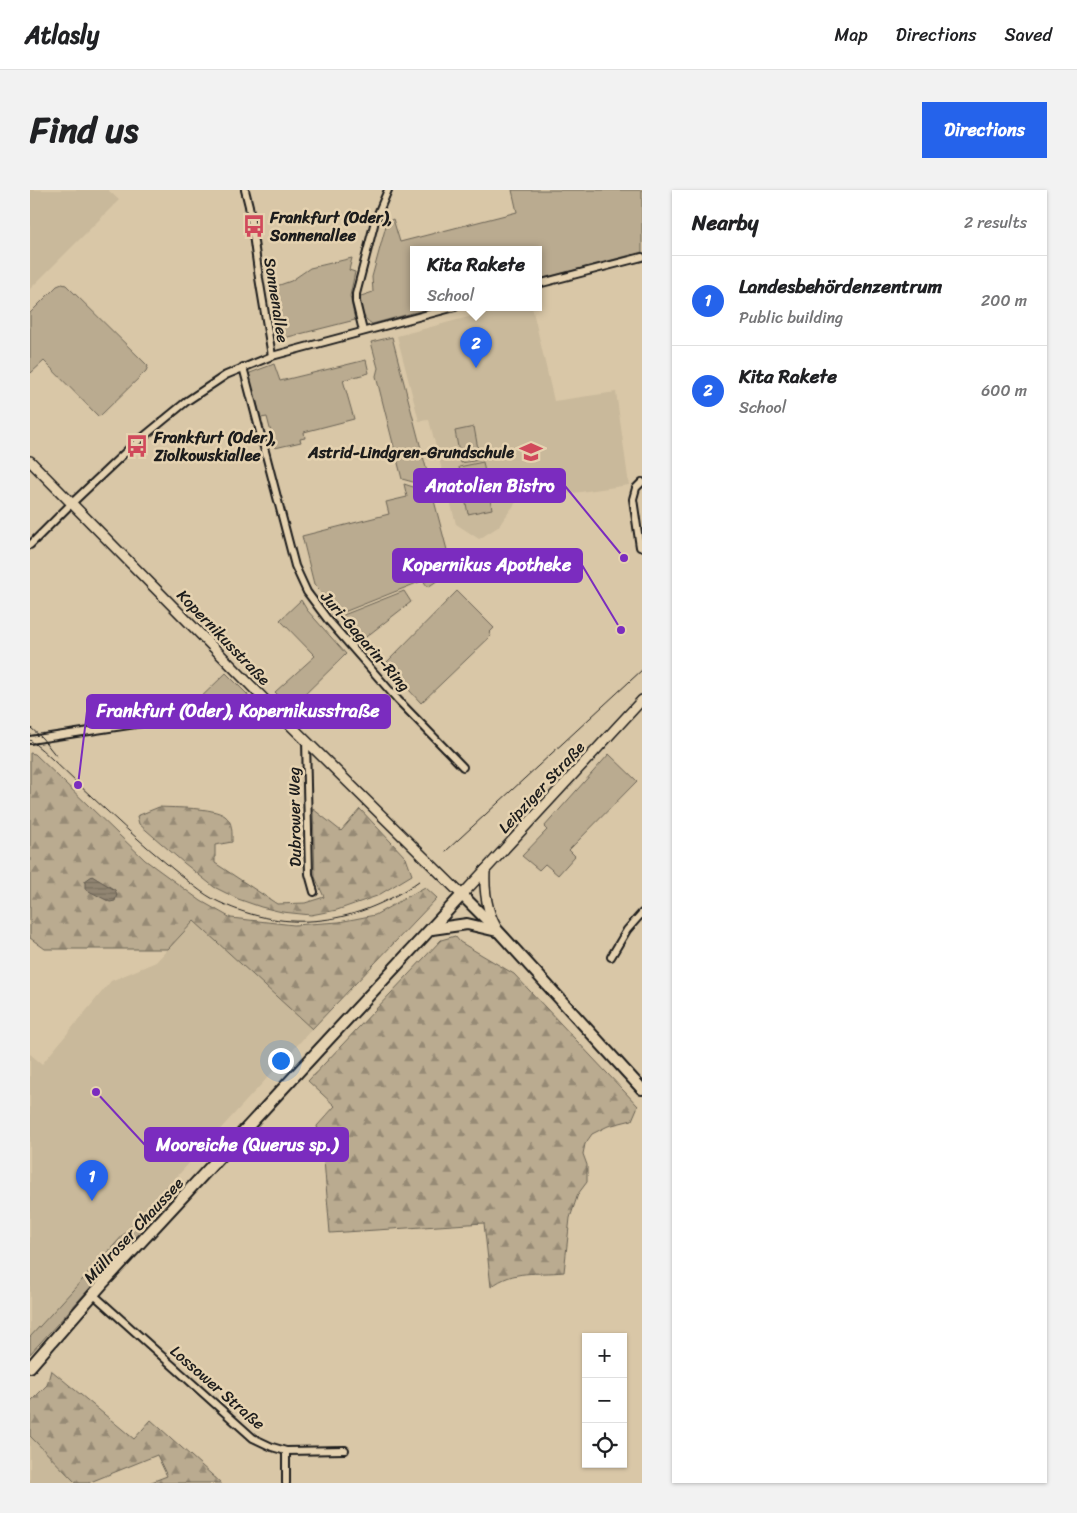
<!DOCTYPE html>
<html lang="en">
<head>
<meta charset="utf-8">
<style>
  body { margin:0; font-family:Sriracha,sans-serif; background:#f2f2f2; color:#202124 }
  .controls { position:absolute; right:15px; bottom:15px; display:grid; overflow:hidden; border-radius:0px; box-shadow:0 1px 4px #0004 }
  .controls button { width:45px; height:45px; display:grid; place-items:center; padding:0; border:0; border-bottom:1px solid #e0e0e0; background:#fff; color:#202124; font:25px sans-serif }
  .you { position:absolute; left:250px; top:870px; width:18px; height:18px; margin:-12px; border:4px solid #fff; border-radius:50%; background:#1a73e8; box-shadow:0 0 0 8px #1a73e833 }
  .badge { display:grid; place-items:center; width:32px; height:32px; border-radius:50%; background:#2563eb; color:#fff; font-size:16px; font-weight:700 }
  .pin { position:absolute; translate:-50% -41px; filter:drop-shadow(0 1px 2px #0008) }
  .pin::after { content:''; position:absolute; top:26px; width:18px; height:15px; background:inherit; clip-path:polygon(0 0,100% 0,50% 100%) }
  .popup { position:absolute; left:380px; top:56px; width:132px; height:65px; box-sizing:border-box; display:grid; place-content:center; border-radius:0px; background:#fff; filter:drop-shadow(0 1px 4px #0005); font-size:16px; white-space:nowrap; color:#757577 }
  .popup b { font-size:19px; color:#202124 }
  .popup::after { content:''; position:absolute; left:50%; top:100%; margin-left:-10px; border:10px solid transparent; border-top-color:#fff }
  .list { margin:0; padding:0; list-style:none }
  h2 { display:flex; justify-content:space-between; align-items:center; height:65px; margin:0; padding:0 20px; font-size:21px }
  h2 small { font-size:16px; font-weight:400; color:#757577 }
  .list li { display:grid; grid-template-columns:32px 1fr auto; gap:15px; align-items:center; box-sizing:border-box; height:90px; padding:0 20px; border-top:1px solid #e0e0e0 }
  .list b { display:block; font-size:19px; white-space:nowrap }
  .list p { margin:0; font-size:16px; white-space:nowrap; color:#757577 }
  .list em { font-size:16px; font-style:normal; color:#757577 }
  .icon { flex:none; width:28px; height:28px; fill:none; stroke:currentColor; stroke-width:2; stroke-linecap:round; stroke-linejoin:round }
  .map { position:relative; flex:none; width:612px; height:1293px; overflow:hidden; border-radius:0px }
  header { display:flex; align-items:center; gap:30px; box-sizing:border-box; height:70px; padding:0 25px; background:#fff; border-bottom:1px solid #e0e0e0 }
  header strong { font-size:24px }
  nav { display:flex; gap:28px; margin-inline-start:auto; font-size:18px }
  .intro { display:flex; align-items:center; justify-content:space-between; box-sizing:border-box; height:120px; padding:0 30px }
  h1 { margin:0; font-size:35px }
  .button { padding:12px 22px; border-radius:0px; background:#2563eb; color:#fff; font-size:18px; font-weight:700 }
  main { display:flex; gap:30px; padding:0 30px }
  aside { flex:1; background:#fff; border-radius:0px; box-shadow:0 1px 4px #0004 }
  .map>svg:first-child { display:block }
</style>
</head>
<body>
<header>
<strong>Atlasly</strong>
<nav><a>Map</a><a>Directions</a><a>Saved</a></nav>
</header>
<div class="intro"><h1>Find us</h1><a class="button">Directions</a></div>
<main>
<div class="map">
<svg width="612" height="1293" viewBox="0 0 612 1293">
  <defs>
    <pattern id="forest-firs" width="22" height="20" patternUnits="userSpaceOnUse" patternTransform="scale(1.25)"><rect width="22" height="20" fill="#baab90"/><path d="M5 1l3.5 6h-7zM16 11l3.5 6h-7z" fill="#968a75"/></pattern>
    <pattern id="water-rules" width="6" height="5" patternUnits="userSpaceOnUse" patternTransform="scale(1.25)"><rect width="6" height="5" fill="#918572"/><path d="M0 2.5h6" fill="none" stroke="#766c5d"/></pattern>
  </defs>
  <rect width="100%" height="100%" fill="#d9c7a7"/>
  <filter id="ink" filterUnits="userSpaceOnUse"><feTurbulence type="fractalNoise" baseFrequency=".02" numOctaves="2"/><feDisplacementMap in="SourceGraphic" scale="10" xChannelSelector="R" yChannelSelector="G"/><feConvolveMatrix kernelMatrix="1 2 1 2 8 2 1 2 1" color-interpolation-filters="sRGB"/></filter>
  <g filter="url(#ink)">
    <!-- built -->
    <g fill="#c9b99b">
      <polygon points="0,0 78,0 89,10 0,99"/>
      <polygon points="476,117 502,117 524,211 586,202 599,295 487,311 468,337 449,349 426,334 399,230 389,231 367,146"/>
      <polygon points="164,731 282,839 0,1147 0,864 12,874 81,791 126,772"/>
      <polygon points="0,1246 46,1293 0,1293"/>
    </g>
    <!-- green -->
    <g fill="#baab90" stroke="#6b6456">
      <path d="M482,0H612V62L509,89L508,59H384V117H405L342,134C332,128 328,116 331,106L343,102L342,87L357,32L363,29L370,52L487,22Z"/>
      <polygon points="322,68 319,80 325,82 320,106 325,130 254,148 244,97 261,91 280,78"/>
      <polygon points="32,94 36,95 118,176 116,181 69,227 14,171 1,183 0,182 0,123 27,96"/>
      <polygon points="362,147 401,297 372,289 346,186 348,178 341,152"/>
      <polygon points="336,170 339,183 313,190 324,229 274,242 275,248 270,249 271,252 245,258 237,227 231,228 219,186 220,183 244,174 250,191"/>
      <polygon points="444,237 450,270 431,273 425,241"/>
      <polygon points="453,272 462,319 438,324 429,277"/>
      <polygon points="374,294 402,303 422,379 309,424 284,394 272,346 359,324 356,312 377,307"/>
      <polygon points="416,383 417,384 398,397 394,392"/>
      <polygon points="374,401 381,412 332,450 311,426"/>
      <polygon points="427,401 464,438 459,443 461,446 391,513 355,474"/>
      <polygon points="271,410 277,420 316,464 261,518 245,502 285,466 250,430"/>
      <polygon points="196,483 218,505 217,509 211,511 161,517"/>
      <polygon points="579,564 607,591 539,660 545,666 528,685 515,674 509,680 492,666 517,640 514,637"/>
      <polygon points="138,996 146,1003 0,1164 0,1147"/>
    </g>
    <!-- forest -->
    <g fill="url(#forest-firs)" stroke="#6b6456">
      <polygon points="0,563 5,564 115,670 171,711 201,728 264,735 309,732 345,725 395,697 407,708 282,839 164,731 138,759 15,759 0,748"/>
      <path d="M129,617C145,618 183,617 195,626C203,632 202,643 202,652L185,655V673L247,714L275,713L294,707L285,687L283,619L311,641L330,619L376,668L382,685L347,706L307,720L281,725L252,722L231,717L208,709L184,697L154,673L109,634L107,626Z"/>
      <path d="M425,746L430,752L484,784L608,916L602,930L578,936L562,944L555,954L553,964L557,975V992L548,1004L540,1028L534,1082C506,1085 484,1079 461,1097L454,1033L300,1043L294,970L287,936L305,916L278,891L411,750Z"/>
      <polygon points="21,1180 104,1249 121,1230 191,1293 119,1293 137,1286 127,1265 58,1293 46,1293 0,1246 0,1212 17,1195"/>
    </g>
    <!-- water -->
    <polygon fill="url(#water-rules)" stroke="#625b50" points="62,686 85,700 87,704 85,711 80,712 55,699 55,691"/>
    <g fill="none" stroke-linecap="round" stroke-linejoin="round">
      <defs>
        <g id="street">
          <polyline points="215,0 219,16 229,88 242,166"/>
          <polyline points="508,94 612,67"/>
          <polyline points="333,141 326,112 326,104 345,31 358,0"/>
          <polyline points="213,177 265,376 277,402 298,430 368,510 433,577"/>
          <polyline points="0,355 42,313 101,257 157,211 196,185 242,166 425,117"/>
          <polyline points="610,357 603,309 606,298 612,292"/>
          <polyline points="0,550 239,514"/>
          <polyline points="276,550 279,684 284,702"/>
          <polyline points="581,767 597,740 612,723"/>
          <polyline points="64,1105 223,1248 242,1257 256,1261 315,1260"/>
          <polyline points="256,1293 256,1261"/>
        </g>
        <g id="secondary">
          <polyline points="0,271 239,514 432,705 612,510"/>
          <path d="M455,680C454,700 456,719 466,737"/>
        </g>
        <g id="primary">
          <polyline points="402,739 437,734 467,741"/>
          <polyline points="0,1177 74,1092 432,705 468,741 612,899"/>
        </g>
      </defs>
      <!-- street casing -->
      <use href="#street" stroke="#1c1c1c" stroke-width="10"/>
      <!-- secondary casing -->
      <use href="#secondary" stroke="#1c1c1c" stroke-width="12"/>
      <!-- primary casing -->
      <use href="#primary" stroke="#1c1c1c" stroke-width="14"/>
      <!-- street -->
      <use href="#street" stroke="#e5d2b0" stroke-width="6"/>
      <!-- secondary -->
      <use href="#secondary" stroke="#e5d2b0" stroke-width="9"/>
      <!-- primary -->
      <use href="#primary" stroke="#e5d2b0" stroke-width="10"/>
      <!-- tram -->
      <g stroke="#1c1c1c" stroke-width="1">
        <polyline points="0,537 12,548 27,567"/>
        <path d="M0,550C17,563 32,579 47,593C79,623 110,652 143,679C158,691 172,704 189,712C259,745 328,734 389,691"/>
        <polyline points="416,661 612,480"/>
      </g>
    </g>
  </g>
  <!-- icons -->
  <defs>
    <symbol id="bus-bare" viewBox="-9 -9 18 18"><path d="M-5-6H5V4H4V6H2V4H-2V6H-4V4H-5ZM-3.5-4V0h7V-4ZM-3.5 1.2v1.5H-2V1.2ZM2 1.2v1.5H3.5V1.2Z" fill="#d1495b" stroke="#e5d2b0" stroke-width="2.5" paint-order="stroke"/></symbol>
    <symbol id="school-bare" viewBox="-9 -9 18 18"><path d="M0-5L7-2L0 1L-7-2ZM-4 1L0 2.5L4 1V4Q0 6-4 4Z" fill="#d1495b" stroke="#e5d2b0" stroke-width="2.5" paint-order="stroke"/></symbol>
  </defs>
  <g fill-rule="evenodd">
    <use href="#bus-bare" x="208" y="20" width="32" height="32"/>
    <use href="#bus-bare" x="91" y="240" width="32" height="32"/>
    <use href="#school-bare" x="485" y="246" width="32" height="32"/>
  </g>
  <g text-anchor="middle" stroke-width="5" stroke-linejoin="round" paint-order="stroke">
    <!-- poi labels -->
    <g font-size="16" font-weight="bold" fill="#1c1c1c" stroke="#e5d2b0" text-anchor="start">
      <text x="240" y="33">Frankfurt (Oder),<tspan x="240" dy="18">Sonnenallee</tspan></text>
      <text x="124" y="253">Frankfurt (Oder),<tspan x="124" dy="18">Ziolkowskiallee</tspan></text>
      <text x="484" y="268" text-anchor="end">Astrid-Lindgren-Grundschule</text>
    </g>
    <!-- street labels -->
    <g font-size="16" fill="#1c1c1c" stroke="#e5d2b0">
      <text transform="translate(247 110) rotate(81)" y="6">Sonnenallee</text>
      <text transform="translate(194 447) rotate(46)" y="6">Kopernikusstraße</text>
      <text transform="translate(336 451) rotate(49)" y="6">Juri-Gagarin-Ring</text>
      <text transform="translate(511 597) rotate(-47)" y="6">Leipziger Straße</text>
      <text transform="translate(264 627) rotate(-91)" y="6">Dubrower Weg</text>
      <text transform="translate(103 1040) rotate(-47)" y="6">Müllroser Chaussee</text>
      <text transform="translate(188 1197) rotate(41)" y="6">Lossower Straße</text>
    </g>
  </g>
  <!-- callouts -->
  <path fill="none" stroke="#7b2cbf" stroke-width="2" d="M594 368L535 296M591 440L552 375M48 595L57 521M66 902L115 955"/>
  <g fill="#7b2cbf" stroke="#e5d2b0" stroke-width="2">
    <circle cx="594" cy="368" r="5"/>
    <circle cx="591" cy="440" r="5"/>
    <circle cx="48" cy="595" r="5"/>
    <circle cx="66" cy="902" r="5"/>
  </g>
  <g fill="#7b2cbf" stroke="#7b2cbf" stroke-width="2">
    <rect x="384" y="279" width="151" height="33" rx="5"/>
    <rect x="363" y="359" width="189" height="33" rx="5"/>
    <rect x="57" y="505" width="303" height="33" rx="5"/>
    <rect x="115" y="938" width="203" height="33" rx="5"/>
  </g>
  <g font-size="18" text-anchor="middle" font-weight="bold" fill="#fff">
    <text x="460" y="302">Anatolien Bistro</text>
    <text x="457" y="381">Kopernikus Apotheke</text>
    <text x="208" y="527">Frankfurt (Oder), Kopernikusstraße</text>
    <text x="217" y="961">Mooreiche (Querus sp.)</text>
  </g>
</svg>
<div class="controls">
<button>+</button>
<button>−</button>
<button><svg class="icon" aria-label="locate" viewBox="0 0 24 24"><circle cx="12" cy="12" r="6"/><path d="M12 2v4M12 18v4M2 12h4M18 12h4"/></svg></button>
</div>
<div class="you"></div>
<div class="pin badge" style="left:62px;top:1011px">1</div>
<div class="pin badge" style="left:446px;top:178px">2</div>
<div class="popup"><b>Kita Rakete</b>School</div>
</div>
<aside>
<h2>Nearby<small>2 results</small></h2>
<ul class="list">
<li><span class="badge">1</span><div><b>Landesbehördenzentrum</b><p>Public building</p></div><em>200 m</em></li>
<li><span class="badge">2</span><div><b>Kita Rakete</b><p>School</p></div><em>600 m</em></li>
</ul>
</aside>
</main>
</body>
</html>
